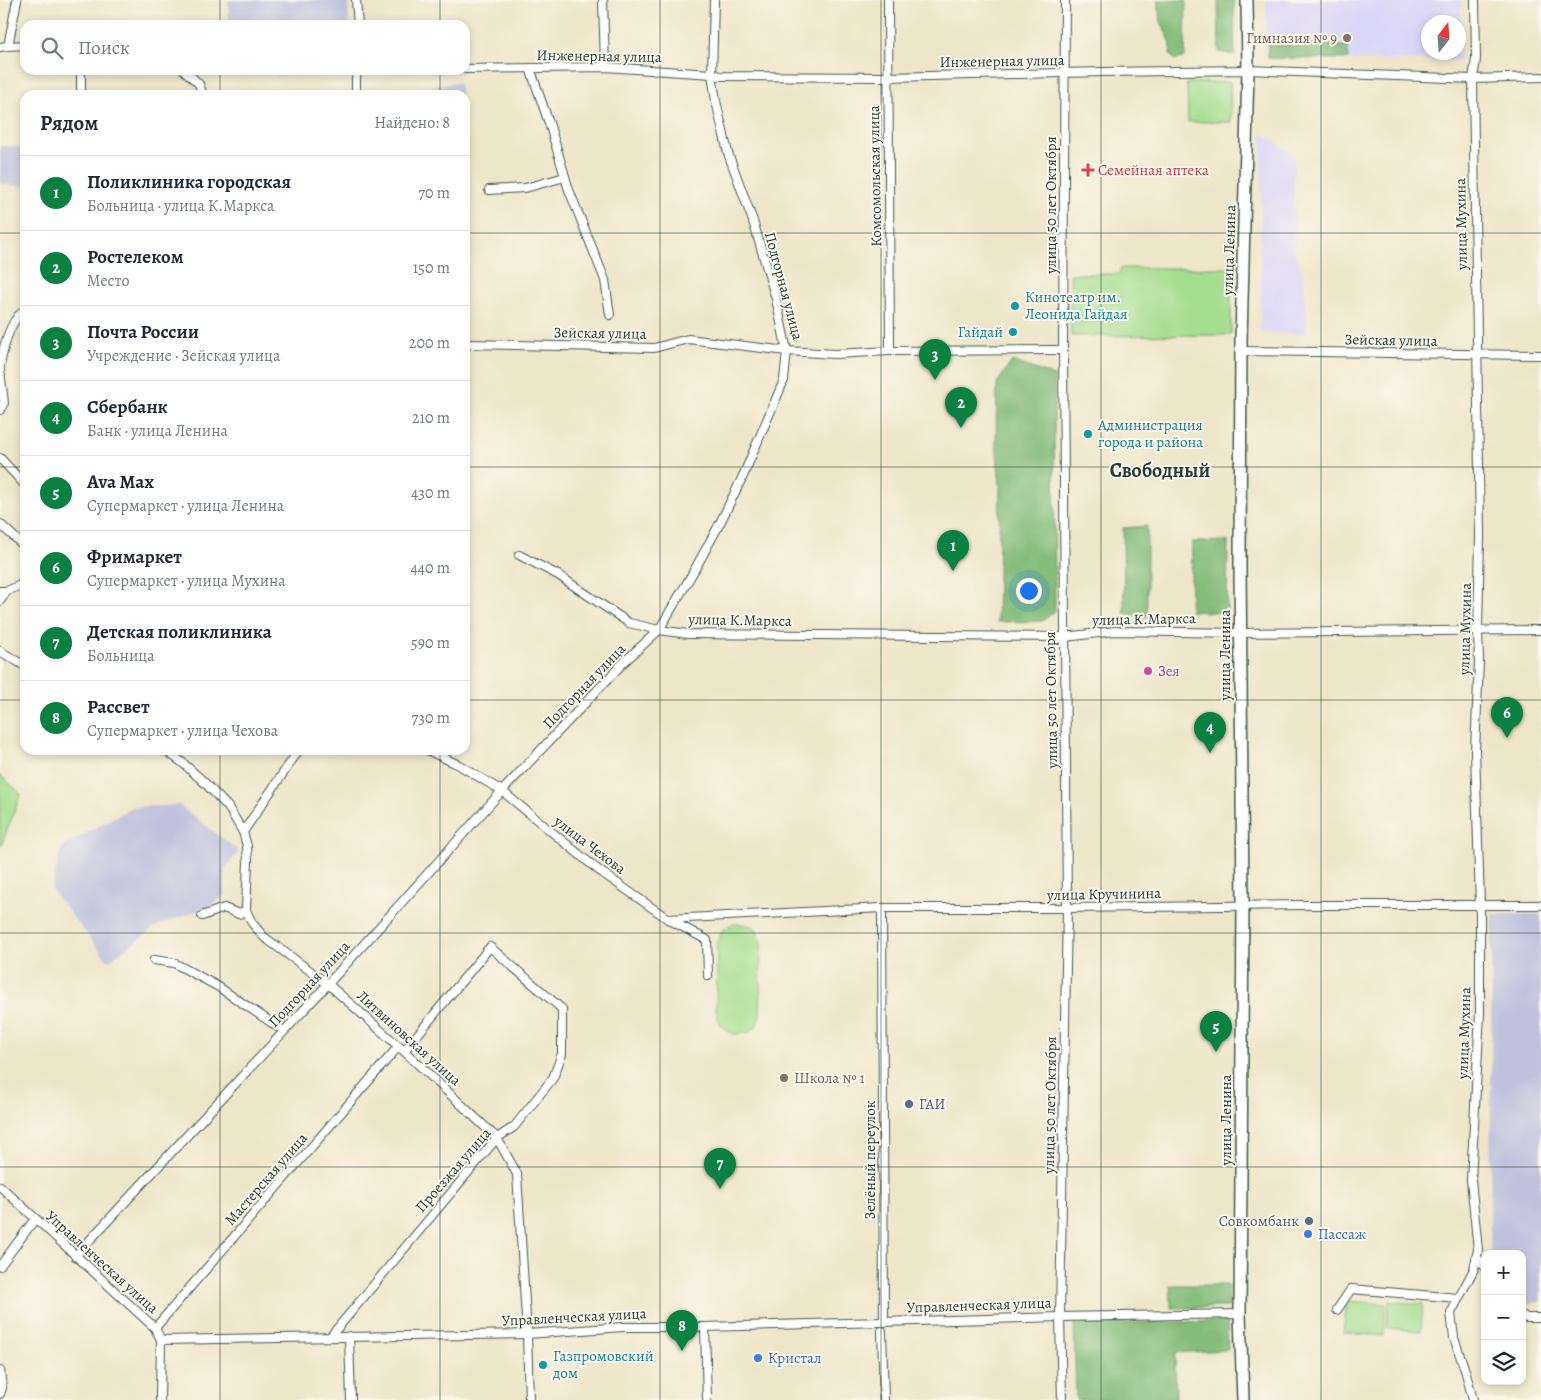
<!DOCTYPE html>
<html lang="ru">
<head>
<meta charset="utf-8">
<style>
  body { margin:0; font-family:Alegreya,serif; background:#f6f6f7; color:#1f2937 }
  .controls { position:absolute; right:15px; bottom:15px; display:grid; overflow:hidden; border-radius:10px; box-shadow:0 2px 8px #0003 }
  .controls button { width:45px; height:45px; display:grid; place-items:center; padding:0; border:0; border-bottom:1px solid #e0e1e3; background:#fff; color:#1f2937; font:25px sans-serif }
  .compass { position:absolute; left:1421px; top:15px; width:45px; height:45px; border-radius:50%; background:#fff; box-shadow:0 2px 8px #0003; rotate:17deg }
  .you { position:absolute; left:1028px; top:590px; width:18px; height:18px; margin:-12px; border:4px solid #fff; border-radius:50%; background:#1a73e8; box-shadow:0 0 0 8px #1a73e833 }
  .badge { display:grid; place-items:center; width:32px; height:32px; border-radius:50%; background:#0b8043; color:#fff; font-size:16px; font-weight:700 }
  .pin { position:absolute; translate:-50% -41px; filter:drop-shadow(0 1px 2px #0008) }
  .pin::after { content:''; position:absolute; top:26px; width:18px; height:15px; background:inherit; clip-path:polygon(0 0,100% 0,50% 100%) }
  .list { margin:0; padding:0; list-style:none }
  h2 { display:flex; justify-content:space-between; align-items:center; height:65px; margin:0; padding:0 20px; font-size:21px }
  h2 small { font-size:16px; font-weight:400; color:#747a83 }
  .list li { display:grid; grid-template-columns:32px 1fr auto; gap:15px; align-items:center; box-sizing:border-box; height:75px; padding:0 20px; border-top:1px solid #e0e1e3 }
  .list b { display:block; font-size:19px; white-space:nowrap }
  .list p { margin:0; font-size:16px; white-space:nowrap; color:#747a83 }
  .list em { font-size:16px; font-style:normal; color:#747a83 }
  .icon { flex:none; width:28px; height:28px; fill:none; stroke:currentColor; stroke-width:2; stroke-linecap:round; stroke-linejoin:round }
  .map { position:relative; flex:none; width:1541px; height:1400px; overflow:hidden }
  .search { position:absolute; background:#fff; box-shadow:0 2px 8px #0003; left:20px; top:20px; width:450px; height:55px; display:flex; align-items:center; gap:12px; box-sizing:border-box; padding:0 18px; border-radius:15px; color:#747a83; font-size:19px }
  .panel { position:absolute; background:#fff; box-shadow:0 2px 8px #0003; left:20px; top:90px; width:450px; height:665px; border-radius:15px }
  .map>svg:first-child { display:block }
</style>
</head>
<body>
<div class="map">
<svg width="1541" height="1400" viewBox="0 0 1541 1400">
  <rect width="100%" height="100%" fill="#fbf7ec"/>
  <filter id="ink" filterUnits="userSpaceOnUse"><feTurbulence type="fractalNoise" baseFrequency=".02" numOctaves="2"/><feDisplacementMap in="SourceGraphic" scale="10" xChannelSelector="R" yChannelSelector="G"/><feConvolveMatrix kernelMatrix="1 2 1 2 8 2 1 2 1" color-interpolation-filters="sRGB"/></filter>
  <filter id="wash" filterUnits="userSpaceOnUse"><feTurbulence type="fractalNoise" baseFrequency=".0096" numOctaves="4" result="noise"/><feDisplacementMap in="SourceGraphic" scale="20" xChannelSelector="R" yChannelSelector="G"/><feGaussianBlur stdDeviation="1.12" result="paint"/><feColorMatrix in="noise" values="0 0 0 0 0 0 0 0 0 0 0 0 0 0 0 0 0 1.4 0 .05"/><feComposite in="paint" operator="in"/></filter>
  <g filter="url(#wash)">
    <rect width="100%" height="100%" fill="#eee6c9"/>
    <!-- built -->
    <g fill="#dad6f7" fill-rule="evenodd">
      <path d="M1266,0H1461L1460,61L1266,59ZM1428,22H1458V52H1428Z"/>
      <polygon points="1262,133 1294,155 1294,252 1303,272 1307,334 1260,333"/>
    </g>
    <!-- industrial -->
    <g fill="#c0c2dd">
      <polygon points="228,0 348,0 349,25 229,25"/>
      <polygon points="275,70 351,70 276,76"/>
      <polygon points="459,82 461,95 435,95 433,86"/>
      <polygon points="0,146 25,147 25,187 0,184"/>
      <polygon points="179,805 239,851 225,869 225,895 208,907 159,925 108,961 51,889 62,847 132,807"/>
      <polygon points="1492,914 1541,914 1541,1302 1522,1304 1522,1254 1490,1254"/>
    </g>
    <!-- green -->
    <g fill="#a5dd8f" stroke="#628d62">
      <polygon points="1230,82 1231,122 1188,122 1187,83"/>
      <polygon points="1120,268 1231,268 1231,335 1071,336 1070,274 1120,274"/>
      <polygon points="0,775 21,794 1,846 0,845"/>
      <polygon points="732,924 745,924 756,928 761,940 760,1015 756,1027 747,1033 733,1034 722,1027 718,1018 716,1010 717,943 722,931"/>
      <polygon points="1347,1301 1386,1304 1384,1336 1343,1333"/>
      <polygon points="1389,1301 1423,1304 1421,1331 1387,1328"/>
    </g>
    <!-- forest -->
    <g fill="#84bc7a" stroke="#527c57">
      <polygon points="1157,0 1186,0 1185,57 1175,60 1170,55 1171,43 1161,22"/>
      <polygon points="1218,0 1234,0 1235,55 1219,52"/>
      <polygon points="1268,45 1348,46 1348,59 1268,58"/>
      <polygon points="1012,361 1054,376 1055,611 1042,621 997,622 1000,485 996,443 997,383"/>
      <polygon points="1147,526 1147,617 1124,613 1123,528"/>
      <polygon points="1228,541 1227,613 1190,611 1192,542"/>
      <polygon points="1170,1285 1229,1285 1229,1307 1171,1308"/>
      <polygon points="1227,1321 1228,1350 1175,1353 1176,1400 1076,1400 1074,1324"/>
    </g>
  </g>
  <g filter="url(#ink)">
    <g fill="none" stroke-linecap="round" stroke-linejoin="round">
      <defs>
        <g id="minor">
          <polyline points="356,0 358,25"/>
          <polyline points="603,0 605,67"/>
          <polyline points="888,0 890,351"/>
          <polyline points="8,46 25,45"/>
          <polyline points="0,47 8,46 17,0"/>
          <polyline points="530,68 550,126 569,190 605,280 610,315"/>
          <polyline points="465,69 605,67 712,74 720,76 888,77 1103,72 1248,70 1473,79 1541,77"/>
          <polyline points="81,70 81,95"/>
          <polyline points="184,70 199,84 203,95"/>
          <polyline points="356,95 356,76 360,70"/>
          <polyline points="489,190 525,188 565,177"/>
          <polyline points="465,344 654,348 688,339 787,351 835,354 890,351 1063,350"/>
          <polyline points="1241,351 1541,355"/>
          <path d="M0,366C3,349 10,319 25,310"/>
          <polyline points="0,370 4,403 0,410"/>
          <polyline points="0,458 25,485"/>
          <polyline points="0,524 25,547"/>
          <polyline points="519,555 558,575 629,623 659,630 688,634 1065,637 1115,631 1240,633 1541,630"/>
          <polyline points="0,591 7,591 0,601"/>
          <polyline points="7,591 25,583"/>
          <polyline points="0,651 25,666"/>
          <polyline points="165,750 183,763 204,782 228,807 243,832 247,846 248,862 246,910 252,923 264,937 328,984 404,1051 497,1138 517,1174 527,1334 529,1400"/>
          <polyline points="427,750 459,765 502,791 597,869 668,919 707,940 708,976"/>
          <polyline points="243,832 299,750"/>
          <polyline points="882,908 884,1322"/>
          <polyline points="202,916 224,908 239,914 246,910"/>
          <polyline points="668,919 882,908 1067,908 1305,905 1541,905"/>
          <polyline points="154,960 174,963 217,986 284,1031"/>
          <polyline points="0,1186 155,1328 161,1340 160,1400"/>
          <polyline points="75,1256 328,984 502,791 624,662 659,630 695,569 719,525 743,476 784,380 787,351 776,299 753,221 728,153 716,101 712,74 714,0"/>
          <polyline points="1477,1257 1485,1267"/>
          <polyline points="0,1266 35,1219"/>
          <polyline points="1337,1310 1351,1289 1458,1298"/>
          <polyline points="1522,1315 1526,1318 1541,1318"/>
          <polyline points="705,1327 707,1400"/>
          <polyline points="155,1328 398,1047"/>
          <polyline points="882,1331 884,1400"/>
          <polyline points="349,1336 351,1400"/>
          <polyline points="330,1337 497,1138 514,1127 553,1078 562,1054 562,1009 490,947 404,1051"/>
          <polyline points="161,1340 527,1334 623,1327 705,1327 1060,1317 1240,1314"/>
          <polyline points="0,1371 2,1388 0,1394"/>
          <polyline points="1062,1400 1060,1317 1067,908 1063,350 1065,0"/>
          <polyline points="1473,1400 1466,1373 1454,1338 1451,1313 1474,1269 1478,1250 1471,1180 1480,1013 1480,904 1475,750 1479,662 1478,631 1480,535 1473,79 1476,59 1475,0"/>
        </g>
        <polyline id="secondary" points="1243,1400 1240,1314 1243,906 1240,567 1241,340 1248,70 1247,0"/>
      </defs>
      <!-- minor casing -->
      <use href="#minor" stroke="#3e564a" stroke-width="10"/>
      <!-- secondary casing -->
      <use href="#secondary" stroke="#3e564a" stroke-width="14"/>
      <!-- minor -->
      <use href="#minor" stroke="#fff" stroke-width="8"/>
      <!-- secondary -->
      <use href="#secondary" stroke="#fff" stroke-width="11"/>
    </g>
  </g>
  <!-- grid -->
  <path fill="none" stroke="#1f3d34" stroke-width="1" stroke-opacity="0.55" d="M220,0V25M440,0V25M660,0V1400M881,0V1400M1101,0V1400M1321,0V1400M220,70V95M440,70V95M0,233H25M465,233H1541M0,467H25M465,467H1541M0,700H25M465,700H1541M220,750V1400M440,750V1400M0,933H1541M0,1167H1541"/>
  <!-- markers -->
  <g fill="#8d6e63" stroke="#fbf7ec" stroke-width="2">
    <circle cx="1347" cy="38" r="5"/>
    <circle cx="784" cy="1078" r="5"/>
  </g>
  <path fill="#e0444e" stroke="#fbf7ec" stroke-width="2" d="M1085.5 162.5h5v5h5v5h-5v5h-5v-5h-5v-5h5z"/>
  <g fill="#0f9aa8" stroke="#fbf7ec" stroke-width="2">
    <circle cx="1015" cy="306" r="5"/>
    <circle cx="1013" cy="332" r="5"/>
    <circle cx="1088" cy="434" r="5"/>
    <circle cx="543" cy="1365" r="5"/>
  </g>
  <circle fill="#d1479c" stroke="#fbf7ec" stroke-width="2" cx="1148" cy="671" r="5"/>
  <g fill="#5c6f8a" stroke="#fbf7ec" stroke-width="2">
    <circle cx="909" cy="1104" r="5"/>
    <circle cx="1309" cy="1221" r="5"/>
  </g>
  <g fill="#3f7fe0" stroke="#fbf7ec" stroke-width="2">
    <circle cx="1308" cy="1234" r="5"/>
    <circle cx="758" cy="1358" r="5"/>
  </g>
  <g text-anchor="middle" stroke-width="4" stroke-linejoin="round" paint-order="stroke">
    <!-- education labels -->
    <g font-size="15" fill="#785e54" stroke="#fbf7ec" text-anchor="end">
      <text x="1337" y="43">Гимназия № 9</text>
      <text x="794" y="1083" text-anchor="start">Школа № 1</text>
    </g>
    <!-- street labels -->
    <g font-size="15" fill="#1f3d34" stroke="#fbf7ec">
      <text transform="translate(599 56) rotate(1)" y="5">Инженерная улица</text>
      <text transform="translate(1002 61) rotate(-1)" y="5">Инженерная улица</text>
      <text transform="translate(875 176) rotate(-91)" y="5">Комсомольская улица</text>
      <text transform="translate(1051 205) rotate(-90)" y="5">улица 50 лет Октября</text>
      <text transform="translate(1461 224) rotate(-91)" y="5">улица Мухина</text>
      <text transform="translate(1229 250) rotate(-88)" y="5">улица Ленина</text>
      <text transform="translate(784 286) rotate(75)" y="5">Подгорная улица</text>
      <text transform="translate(600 333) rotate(1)" y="5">Зейская улица</text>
      <text transform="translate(1391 340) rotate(1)" y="5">Зейская улица</text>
      <text transform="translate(1144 619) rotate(-1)" y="5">улица К.Маркса</text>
      <text transform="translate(740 620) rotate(1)" y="5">улица К.Маркса</text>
      <text transform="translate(1465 629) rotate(-89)" y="5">улица Мухина</text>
      <text transform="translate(1225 655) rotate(-90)" y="5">улица Ленина</text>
      <text transform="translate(584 686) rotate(-46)" y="5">Подгорная улица</text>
      <text transform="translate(1051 700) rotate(-91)" y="5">улица 50 лет Октября</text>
      <text transform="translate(590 845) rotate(37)" y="5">улица Чехова</text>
      <text transform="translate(1104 894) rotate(-1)" y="5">улица Кручинина</text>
      <text transform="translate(309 984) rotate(-47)" y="5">Подгорная улица</text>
      <text transform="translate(1464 1033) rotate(-88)" y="5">улица Мухина</text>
      <text transform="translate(409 1038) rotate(42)" y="5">Литвиновская улица</text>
      <text transform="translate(1050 1105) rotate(-89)" y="5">улица 50 лет Октября</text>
      <text transform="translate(1226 1120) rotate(-90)" y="5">улица Ленина</text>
      <text transform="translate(870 1160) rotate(-90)" y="5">Зелёный переулок</text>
      <text transform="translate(453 1170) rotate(-49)" y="5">Проезжая улица</text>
      <text transform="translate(266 1179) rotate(-49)" y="5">Мастерская улица</text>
      <text transform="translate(102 1262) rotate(42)" y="5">Управленческая улица</text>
      <text transform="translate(979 1305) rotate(-2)" y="5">Управленческая улица</text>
      <text transform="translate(574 1317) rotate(-3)" y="5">Управленческая улица</text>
    </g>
    <!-- health labels -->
    <g font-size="15" fill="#be3a42" stroke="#fbf7ec" text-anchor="start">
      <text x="1098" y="175">Семейная аптека</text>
    </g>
    <!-- culture labels -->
    <g font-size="15" fill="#0d838f" stroke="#fbf7ec" text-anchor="start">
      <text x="1025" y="302">Кинотеатр им.<tspan x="1025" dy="17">Леонида Гайдая</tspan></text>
      <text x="1003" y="337" text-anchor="end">Гайдай</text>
      <text x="1098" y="430">Администрация<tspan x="1098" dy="17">города и района</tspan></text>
      <text x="553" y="1361">Газпромовский<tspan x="553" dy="17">дом</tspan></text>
    </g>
    <!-- hotel labels -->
    <g font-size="15" fill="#b23c85" stroke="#fbf7ec" text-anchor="start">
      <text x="1158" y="676">Зея</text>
    </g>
    <!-- service labels -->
    <g font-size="15" fill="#4e5e75" stroke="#fbf7ec" text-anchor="start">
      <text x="919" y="1109">ГАИ</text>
      <text x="1299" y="1226" text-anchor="end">Совкомбанк</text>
    </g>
    <!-- shop labels -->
    <g font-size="15" fill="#366cbe" stroke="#fbf7ec" text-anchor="start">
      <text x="1318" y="1239">Пассаж</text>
      <text x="768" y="1363">Кристал</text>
    </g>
    <!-- district labels -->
    <g font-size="20" font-weight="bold" fill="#1f3d34" stroke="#fbf7ec">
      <text x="1160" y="477">Свободный</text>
    </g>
  </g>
</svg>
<div class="controls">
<button>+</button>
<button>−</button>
<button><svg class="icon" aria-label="layers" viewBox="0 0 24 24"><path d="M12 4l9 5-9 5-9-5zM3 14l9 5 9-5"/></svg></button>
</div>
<svg class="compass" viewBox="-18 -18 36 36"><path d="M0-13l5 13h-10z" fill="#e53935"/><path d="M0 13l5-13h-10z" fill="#747a83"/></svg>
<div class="you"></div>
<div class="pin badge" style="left:953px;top:571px">1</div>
<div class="pin badge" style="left:961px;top:428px">2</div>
<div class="pin badge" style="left:935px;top:380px">3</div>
<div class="pin badge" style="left:1210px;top:753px">4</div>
<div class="pin badge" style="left:1216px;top:1052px">5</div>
<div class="pin badge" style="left:1507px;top:738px">6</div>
<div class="pin badge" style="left:720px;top:1189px">7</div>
<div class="pin badge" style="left:682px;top:1351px">8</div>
<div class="search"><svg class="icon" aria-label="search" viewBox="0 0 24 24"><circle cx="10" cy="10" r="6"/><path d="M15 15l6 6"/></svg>Поиск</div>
<section class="panel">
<h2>Рядом<small>Найдено: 8</small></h2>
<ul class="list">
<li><span class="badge">1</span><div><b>Поликлиника городская</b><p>Больница · улица К.Маркса</p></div><em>70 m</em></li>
<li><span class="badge">2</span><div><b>Ростелеком</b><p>Место</p></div><em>150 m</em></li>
<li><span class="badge">3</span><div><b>Почта России</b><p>Учреждение · Зейская улица</p></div><em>200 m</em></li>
<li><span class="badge">4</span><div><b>Сбербанк</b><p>Банк · улица Ленина</p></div><em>210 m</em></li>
<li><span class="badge">5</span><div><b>Ava Max</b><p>Супермаркет · улица Ленина</p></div><em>430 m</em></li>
<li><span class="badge">6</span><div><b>Фримаркет</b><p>Супермаркет · улица Мухина</p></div><em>440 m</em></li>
<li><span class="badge">7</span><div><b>Детская поликлиника</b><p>Больница</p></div><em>590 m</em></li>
<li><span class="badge">8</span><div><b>Рассвет</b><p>Супермаркет · улица Чехова</p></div><em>730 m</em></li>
</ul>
</section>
</div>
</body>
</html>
